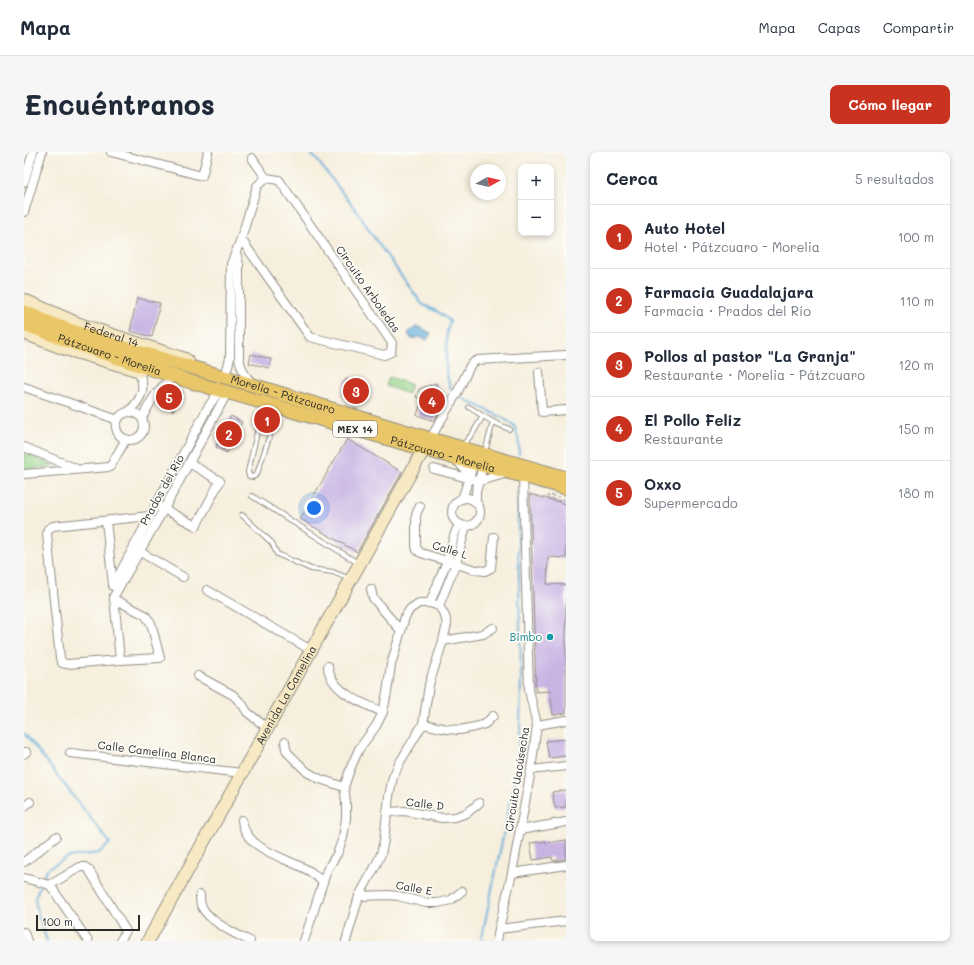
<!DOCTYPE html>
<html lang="es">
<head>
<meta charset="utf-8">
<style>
  body { margin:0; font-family:Mali,sans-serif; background:#f6f6f7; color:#1f2937 }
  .controls { position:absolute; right:12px; top:12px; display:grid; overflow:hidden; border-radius:8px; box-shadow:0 2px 6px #0003 }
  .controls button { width:36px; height:36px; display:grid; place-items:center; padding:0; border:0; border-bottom:1px solid #e0e1e3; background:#fff; color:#1f2937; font:20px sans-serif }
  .compass { position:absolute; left:446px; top:12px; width:36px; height:36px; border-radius:50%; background:#fff; box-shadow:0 2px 6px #0003; rotate:82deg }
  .scale { position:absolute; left:12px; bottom:10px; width:104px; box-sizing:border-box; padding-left:4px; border:2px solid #2b2b2b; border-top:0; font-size:11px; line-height:14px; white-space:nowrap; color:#2b2b2b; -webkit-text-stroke:3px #fdfcf7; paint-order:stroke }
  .you { position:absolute; left:290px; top:356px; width:14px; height:14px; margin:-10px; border:3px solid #fff; border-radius:50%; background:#1a73e8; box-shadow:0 0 0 6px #1a73e833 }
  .badge { display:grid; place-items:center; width:26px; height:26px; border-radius:50%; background:#c8321e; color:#fff; font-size:13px; font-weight:700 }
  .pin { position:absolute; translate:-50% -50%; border:2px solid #fff; box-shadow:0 1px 4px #0006 }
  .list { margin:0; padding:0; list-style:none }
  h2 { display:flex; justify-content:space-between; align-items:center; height:52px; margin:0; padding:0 16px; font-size:17px }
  h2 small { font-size:13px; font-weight:400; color:#747a83 }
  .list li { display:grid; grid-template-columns:26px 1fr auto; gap:12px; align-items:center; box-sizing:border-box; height:64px; padding:0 16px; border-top:1px solid #e0e1e3 }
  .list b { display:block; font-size:15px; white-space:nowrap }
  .list p { margin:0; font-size:13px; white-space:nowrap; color:#747a83 }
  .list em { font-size:13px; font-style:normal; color:#747a83 }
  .map { position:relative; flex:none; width:542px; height:789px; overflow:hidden; border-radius:8px }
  header { display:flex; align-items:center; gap:24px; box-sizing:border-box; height:56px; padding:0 20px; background:#fff; border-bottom:1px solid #e0e1e3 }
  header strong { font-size:19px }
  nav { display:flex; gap:22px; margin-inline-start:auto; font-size:14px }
  .intro { display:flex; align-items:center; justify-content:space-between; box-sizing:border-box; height:96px; padding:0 24px }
  h1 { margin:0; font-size:28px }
  .button { padding:10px 18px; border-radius:8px; background:#c8321e; color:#fff; font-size:14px; font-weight:700 }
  main { display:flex; gap:24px; padding:0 24px }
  aside { flex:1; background:#fff; border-radius:8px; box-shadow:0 2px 6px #0003 }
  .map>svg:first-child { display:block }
</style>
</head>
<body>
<header>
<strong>Mapa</strong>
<nav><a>Mapa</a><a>Capas</a><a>Compartir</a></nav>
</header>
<div class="intro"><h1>Encuéntranos</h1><a class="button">Cómo llegar</a></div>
<main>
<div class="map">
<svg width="542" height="789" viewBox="0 0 542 789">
  <rect width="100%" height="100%" fill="#fdfcf7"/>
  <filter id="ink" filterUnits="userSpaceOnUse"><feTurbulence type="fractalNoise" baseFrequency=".025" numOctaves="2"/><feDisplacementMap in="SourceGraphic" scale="8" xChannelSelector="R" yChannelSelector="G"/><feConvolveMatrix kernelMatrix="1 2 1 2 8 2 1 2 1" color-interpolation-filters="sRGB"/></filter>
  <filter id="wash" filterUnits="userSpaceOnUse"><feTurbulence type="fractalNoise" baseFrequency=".012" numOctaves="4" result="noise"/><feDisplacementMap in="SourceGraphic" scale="16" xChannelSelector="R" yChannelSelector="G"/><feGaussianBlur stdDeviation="0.9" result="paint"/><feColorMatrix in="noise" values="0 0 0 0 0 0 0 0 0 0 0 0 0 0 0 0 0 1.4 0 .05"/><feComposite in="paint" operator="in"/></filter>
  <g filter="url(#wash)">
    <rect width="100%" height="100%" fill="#f6efdd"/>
    <!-- green -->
    <g fill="#95d48a" stroke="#60805a">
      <polygon points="365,225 387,232 384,242 362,234"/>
      <polygon points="0,301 31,314 0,317"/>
    </g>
    <!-- water -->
    <polygon fill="#61abd9" stroke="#466b82" points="393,174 407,181 403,188 395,185 387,187 384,181"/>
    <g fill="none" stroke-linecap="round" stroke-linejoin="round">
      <!-- stream -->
      <g stroke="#61abd9" stroke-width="2">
        <polyline points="285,0 293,8 334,61 353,90 398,152 414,160 426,169 423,179 422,218 426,236 431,241"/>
        <path d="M434,244C444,250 485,267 490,274C495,283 495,292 495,302"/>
        <polyline points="0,581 86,691 75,701 44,705 23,717 18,729"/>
        <polyline points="16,733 11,746 13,760 23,789"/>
        <polyline points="457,789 492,623 496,582 497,522 493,338"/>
      </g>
    </g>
    <g id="blocks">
      <!-- building -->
      <g fill="#c8b3e3">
        <polygon points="113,146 136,151 128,185 106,179"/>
        <polygon points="227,202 247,207 245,216 225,211"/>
        <polygon points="322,227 347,235 343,251 318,244"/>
        <polygon points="412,231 419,251 416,259 410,269 393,263 398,248 392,245 395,237"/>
        <polygon points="146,235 159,240 149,259 133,250 142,239"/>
        <polygon points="207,264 218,270 203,301 192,295"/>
        <polygon points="323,287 378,320 333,400 276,367"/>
        <polygon points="506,342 542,352 542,406 524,405 523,432 542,433 542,561 529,563 526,539 512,540"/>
        <polygon points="542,587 542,604 525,606 522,589"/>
        <polygon points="542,638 542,655 531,656 528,640"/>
        <polygon points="542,688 542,707 529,709 528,705 509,708 506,691 522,689 522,691"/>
      </g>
    </g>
  </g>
  <g filter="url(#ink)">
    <use href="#blocks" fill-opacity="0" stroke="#908d84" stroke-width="1"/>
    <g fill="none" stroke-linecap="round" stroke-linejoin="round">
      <defs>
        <g id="lane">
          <polyline points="239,254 224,320 225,324 229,325 233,322 254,258"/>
          <polyline points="445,255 459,264"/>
          <polyline points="469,270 485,277"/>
          <polyline points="438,294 449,281 459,264 469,270 461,300"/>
          <polyline points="228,344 334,411"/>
          <polyline points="218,363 248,391 253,402 287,417 309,420 326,427"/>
        </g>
        <g id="street">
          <polyline points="87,0 178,24 184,0"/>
          <polyline points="228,6 242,26"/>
          <polyline points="0,30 9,0"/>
          <polyline points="0,60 18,0"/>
          <polyline points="217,87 286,185 360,203 367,200 368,191 255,28 242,26"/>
          <path d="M212,100L215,113V206C217,217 221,225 229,232"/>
          <polyline points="515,220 518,260 542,258"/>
          <polyline points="201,225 206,206 207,112 217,87 233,34 242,26"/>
          <polyline points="0,235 94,268"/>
          <path d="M104,260C118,247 123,236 114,219"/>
          <circle cx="106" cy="274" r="14"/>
          <path d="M118,266C126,251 133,237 147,227"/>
          <polyline points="406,287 433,241 446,214 450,210 454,208 542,203"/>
          <polyline points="0,295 51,316"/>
          <polyline points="431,306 446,324"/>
          <polyline points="410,317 455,329 463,327 484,321"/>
          <polyline points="0,322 86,315 102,287"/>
          <circle cx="442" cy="360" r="14"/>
          <polyline points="438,347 450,311"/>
          <polyline points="452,351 452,340 459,313"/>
          <polyline points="396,354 393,360 392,364 392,394 393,398 397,401 452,418 461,419 467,416 470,385"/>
          <polyline points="136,355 172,374 196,329 165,311"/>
          <polyline points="82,369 89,433"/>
          <polyline points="113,398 159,425"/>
          <polyline points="89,434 183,257 195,239"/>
          <polyline points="347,437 349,446 377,479"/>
          <polyline points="183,438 287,498"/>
          <polyline points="90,444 140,357 203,241"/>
          <polyline points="90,445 96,508"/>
          <polyline points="90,447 121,463 127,471 136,506 96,508 43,512 38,511 36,506 23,382 24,377 29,374 126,364"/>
          <polyline points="406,451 423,409 431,381 435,372"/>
          <polyline points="415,454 432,411 442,374"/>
          <polyline points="419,489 459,482 469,476"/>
          <path d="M304,514C305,539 340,552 359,560"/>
          <polyline points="174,524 209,543 219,553 223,560 243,576"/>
          <polyline points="399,572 423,577 436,578 451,575 461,572 469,564"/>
          <polyline points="513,573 542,568"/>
          <polyline points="261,590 262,597 264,601 283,620 296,627 320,635"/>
          <polyline points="46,601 218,621"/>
          <polyline points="0,602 2,600"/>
          <polyline points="507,618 542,614"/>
          <polyline points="0,655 6,650"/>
          <polyline points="364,660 381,659 418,666 431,665 443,661 455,651"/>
          <path d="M218,668C221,699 265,706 287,720C291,723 295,727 299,730"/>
          <polyline points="496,678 542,670"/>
          <polyline points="0,710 32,685"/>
          <polyline points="488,721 542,713"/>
          <polyline points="0,726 26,733"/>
          <polyline points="26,733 56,715 61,715 65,718 102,779 96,789"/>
          <polyline points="26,733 64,789"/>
          <path d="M176,743C176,747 176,752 178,755C185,769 213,783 226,789"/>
          <polyline points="335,744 364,743 374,744 402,751 414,751 427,748 438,739"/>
          <polyline points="475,777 542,769"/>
          <polyline points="0,780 3,789"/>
          <polyline points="280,789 299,730 303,718 313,702 319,686 322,666 322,649 320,635 327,615 335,597 352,574 359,560 363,540 367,513 381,465 386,457 395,451 406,451 415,454 421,464 423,472 419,489 409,520 405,533 399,572 376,610 369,625 365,644 360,688 357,702 351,715 335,744 322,789"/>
          <polyline points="473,789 475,777 488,721 507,618 513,573 505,538 499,324"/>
        </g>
        <g id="secondary">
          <path id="s1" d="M0,148L9,152L55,172L161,207L164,209"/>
          <polyline points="0,181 38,196 116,219"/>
          <path id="s2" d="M124,789L400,297"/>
        </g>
        <g id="primary">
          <path id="s3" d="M0,160L33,174L90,193L232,234L403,286L542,326"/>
          <path id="s4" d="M0,172L50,191L164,229L431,306L499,324L542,336"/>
        </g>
      </defs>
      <!-- lane casing -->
      <use href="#lane" stroke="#908d84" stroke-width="6"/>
      <!-- street casing -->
      <use href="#street" stroke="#908d84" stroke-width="10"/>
      <!-- secondary casing -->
      <use href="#secondary" stroke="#908d84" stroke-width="14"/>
      <!-- primary casing -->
      <use href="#primary" stroke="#908d84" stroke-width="15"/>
      <!-- path -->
      <polyline stroke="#908d84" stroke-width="1" stroke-dasharray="3 3" stroke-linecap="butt" points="536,345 524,343 524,345 538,350 540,345"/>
      <!-- lane -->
      <use href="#lane" stroke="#fff" stroke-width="4"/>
      <!-- street -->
      <use href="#street" stroke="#fff" stroke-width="8"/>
      <!-- secondary -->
      <use href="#secondary" stroke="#f6e9c3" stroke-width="12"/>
      <!-- primary -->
      <use href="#primary" stroke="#e9c769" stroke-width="13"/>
    </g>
  </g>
  <!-- markers -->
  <circle fill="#0f9aa8" stroke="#fdfcf7" stroke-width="1.5" cx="526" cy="485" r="4"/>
  <g text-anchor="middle" stroke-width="3.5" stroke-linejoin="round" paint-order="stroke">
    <!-- shield labels -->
    <rect fill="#fdfcf7" stroke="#6a6a68" stroke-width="1" x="309" y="269" width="44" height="16" rx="3"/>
    <g font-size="10" font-weight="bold" fill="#2b2b2b">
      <text x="331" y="281">MEX 14</text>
    </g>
    <!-- street labels -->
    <g font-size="11" fill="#2b2b2b" stroke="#fdfcf7">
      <text transform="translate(344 137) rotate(55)" y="4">Circuito Arboledas</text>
      <text dy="4" stroke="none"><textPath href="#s1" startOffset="94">Federal 14</textPath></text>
      <text dy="4" stroke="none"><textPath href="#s4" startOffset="91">Pátzcuaro - Morelia</textPath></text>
      <text dy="4" stroke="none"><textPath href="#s3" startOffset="272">Morelia - Pátzcuaro</textPath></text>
      <text dy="4" stroke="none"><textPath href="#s4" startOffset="439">Pátzcuaro - Morelia</textPath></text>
      <text transform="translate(138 338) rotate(-61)" y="4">Prados del Río</text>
      <text transform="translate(426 398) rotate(17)" y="4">Calle L</text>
      <text dy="4" stroke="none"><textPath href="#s2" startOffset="282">Avenida La Camelina</textPath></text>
      <text transform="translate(133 600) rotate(7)" y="4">Calle Camelina Blanca</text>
      <text transform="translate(493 627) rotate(-81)" y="4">Circuito Uacúsecha</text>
      <text transform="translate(401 652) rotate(7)" y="4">Calle D</text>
      <text transform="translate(390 736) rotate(10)" y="4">Calle E</text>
    </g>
    <!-- culture labels -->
    <g font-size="11" fill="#0d838f" stroke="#fdfcf7" text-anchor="end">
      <text x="518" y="489">Bimbo</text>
    </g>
  </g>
</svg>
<div class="controls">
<button>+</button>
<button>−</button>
</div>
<svg class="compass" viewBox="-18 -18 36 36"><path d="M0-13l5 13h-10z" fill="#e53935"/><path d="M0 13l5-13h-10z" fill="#747a83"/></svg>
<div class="scale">100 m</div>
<div class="you"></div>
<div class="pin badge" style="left:243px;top:268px">1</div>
<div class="pin badge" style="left:205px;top:282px">2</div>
<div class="pin badge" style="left:332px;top:239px">3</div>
<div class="pin badge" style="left:408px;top:249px">4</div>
<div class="pin badge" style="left:145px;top:245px">5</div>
</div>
<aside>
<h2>Cerca<small>5 resultados</small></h2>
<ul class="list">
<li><span class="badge">1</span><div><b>Auto Hotel</b><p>Hotel · Pátzcuaro - Morelia</p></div><em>100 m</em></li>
<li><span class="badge">2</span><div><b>Farmacia Guadalajara</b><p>Farmacia · Prados del Río</p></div><em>110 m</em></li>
<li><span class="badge">3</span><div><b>Pollos al pastor &quot;La Granja&quot;</b><p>Restaurante · Morelia - Pátzcuaro</p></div><em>120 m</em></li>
<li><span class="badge">4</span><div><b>El Pollo Feliz</b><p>Restaurante</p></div><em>150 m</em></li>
<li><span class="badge">5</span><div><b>Oxxo</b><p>Supermercado</p></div><em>180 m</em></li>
</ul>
</aside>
</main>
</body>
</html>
